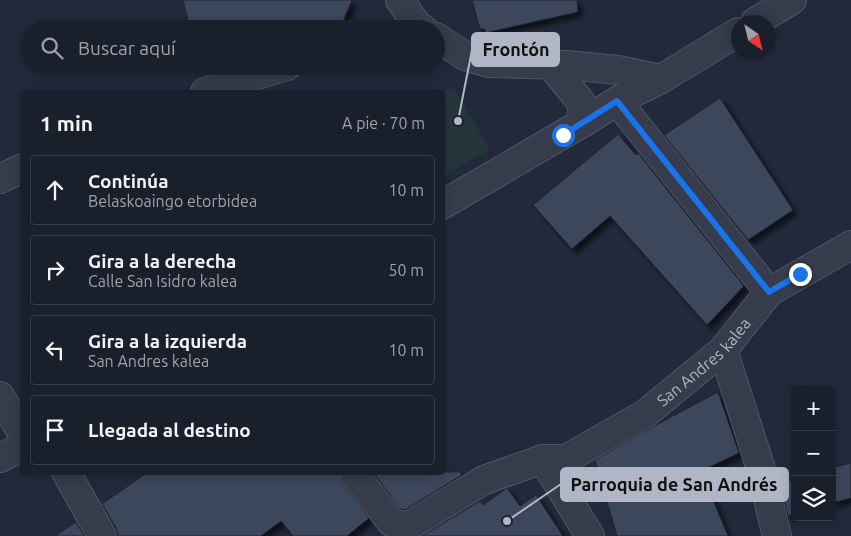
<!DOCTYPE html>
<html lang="es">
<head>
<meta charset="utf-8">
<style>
  body { margin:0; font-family:Ubuntu,sans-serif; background:#272c38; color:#f1f3f6 }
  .controls { position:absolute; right:15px; bottom:15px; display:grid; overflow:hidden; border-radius:5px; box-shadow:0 2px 12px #0003 }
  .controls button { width:45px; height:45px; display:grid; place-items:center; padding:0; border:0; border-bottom:1px solid #383d48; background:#1a1f2c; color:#f1f3f6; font:25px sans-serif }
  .compass { position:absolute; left:731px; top:15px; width:45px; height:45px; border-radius:50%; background:#1a1f2c; box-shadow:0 2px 12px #0003; rotate:145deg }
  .stop { position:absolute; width:15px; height:15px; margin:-11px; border:4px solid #1a73e8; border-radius:50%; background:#fff }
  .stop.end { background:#1a73e8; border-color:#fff; box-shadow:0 1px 5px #0008 }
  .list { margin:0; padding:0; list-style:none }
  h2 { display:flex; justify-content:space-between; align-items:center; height:65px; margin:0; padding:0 20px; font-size:21px }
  h2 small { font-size:16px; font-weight:400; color:#9fa2a9 }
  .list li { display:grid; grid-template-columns:32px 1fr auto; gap:15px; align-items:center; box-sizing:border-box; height:70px; margin:0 10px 10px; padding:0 10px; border:1px solid #383d48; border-radius:5px }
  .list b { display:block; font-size:19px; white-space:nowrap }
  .list p { margin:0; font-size:16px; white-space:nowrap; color:#9fa2a9 }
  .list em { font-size:16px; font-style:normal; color:#9fa2a9 }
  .icon { flex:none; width:28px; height:28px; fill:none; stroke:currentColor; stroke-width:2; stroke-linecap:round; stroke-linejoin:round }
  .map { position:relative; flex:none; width:851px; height:536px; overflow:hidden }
  .search { position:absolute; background:#1a1f2c; box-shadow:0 2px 12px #0003; left:20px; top:20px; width:425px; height:55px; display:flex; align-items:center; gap:12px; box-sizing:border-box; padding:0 18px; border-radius:28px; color:#9fa2a9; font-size:19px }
  .panel { position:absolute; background:#1a1f2c; box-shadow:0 2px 12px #0003; left:20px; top:90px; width:425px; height:385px; border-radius:5px }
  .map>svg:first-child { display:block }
</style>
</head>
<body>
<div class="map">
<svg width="851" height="536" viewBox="0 0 851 536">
  <defs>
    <filter id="shadow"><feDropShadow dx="4.5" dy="4.5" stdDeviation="2.5" flood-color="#0009"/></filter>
  </defs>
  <rect width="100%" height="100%" fill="#22293b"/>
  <!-- green -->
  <polygon fill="#24363c" points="453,87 490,149 443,176 442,92"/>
  <!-- building -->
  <g fill="#3e475b" stroke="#1d2332" filter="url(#shadow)">
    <polygon points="183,0 352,0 340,29 190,29"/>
    <polygon points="472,0 577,0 578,12 485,33 485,29 480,29"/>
    <polygon points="720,98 793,210 748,240 664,135"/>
    <polygon points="618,134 636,155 638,153 744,286 707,325 610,216 572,249 533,205"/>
    <polygon points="718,392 739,453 701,471 728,536 617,536 595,460 656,425"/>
    <polygon points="851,463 851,498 832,503 832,468"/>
    <polygon points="148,472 338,472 341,481 369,518 347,536 293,536 281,521 261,536 118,536 116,528 102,504"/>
    <polygon points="373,472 460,472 462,475 405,510 400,509"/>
    <polygon points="795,479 795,514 788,516 780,483"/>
    <polygon points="507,488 520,506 536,495 563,536 422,536 480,501 483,505"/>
    <polygon points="76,522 84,536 55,536"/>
  </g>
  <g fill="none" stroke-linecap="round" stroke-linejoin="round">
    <defs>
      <g id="minor">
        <polyline points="400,0 417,25 423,29"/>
        <polyline points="436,37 465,56 489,63 567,65 618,70 661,79"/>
        <polyline points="550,64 581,102 584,122"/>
        <polyline points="205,92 230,83 287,66"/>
        <polyline points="617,101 769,292"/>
        <polyline points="0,179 22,168"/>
        <polyline points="723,350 760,466 777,536"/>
        <polyline points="0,396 22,433"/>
        <polyline points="543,459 590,536"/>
        <polyline points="66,472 102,536"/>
        <path id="s1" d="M353,472L391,522L407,527L484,480L543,459H566L645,414L723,350L769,292L851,245"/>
      </g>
      <g id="tertiary">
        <polyline points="755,22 792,0"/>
        <polyline points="442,205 584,122 617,101 661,79 738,32"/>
        <polyline points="0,458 22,447"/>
      </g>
    </defs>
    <!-- minor casing -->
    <use href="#minor" stroke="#515666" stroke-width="30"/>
    <!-- tertiary casing -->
    <use href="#tertiary" stroke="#515666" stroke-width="30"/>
    <!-- minor -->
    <use href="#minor" stroke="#363c4b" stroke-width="28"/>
    <!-- tertiary -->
    <use href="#tertiary" stroke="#363c4b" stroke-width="28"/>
  </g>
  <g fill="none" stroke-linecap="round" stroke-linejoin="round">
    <!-- route -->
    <polyline stroke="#1a73e8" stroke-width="6" points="563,135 617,101 769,292 800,274"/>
  </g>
  <g text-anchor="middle" stroke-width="4" stroke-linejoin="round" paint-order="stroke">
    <!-- street labels -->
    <g font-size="16" fill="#b1b6c7" stroke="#1b2130">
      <text dy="6" stroke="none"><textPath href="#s1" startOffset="425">San Andres kalea</textPath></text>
    </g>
  </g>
  <!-- callouts -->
  <path fill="none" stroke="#b1b6c7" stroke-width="2" d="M458 121L472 50M507 521L561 484"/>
  <g fill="#b1b6c7" stroke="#1b2130" stroke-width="2">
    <circle cx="458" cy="121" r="5"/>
    <circle cx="507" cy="521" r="5"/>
  </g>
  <g fill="#b1b6c7" stroke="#b1b6c7" stroke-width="2">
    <rect x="472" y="33" width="87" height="33" rx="5"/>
    <rect x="561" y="468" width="227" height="33" rx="5"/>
  </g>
  <g font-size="18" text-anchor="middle" font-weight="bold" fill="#111">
    <text x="516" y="56">Frontón</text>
    <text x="674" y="491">Parroquia de San Andrés</text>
  </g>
</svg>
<div class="controls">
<button>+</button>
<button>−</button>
<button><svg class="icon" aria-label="layers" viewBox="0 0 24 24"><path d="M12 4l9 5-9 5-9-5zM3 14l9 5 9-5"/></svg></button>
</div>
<svg class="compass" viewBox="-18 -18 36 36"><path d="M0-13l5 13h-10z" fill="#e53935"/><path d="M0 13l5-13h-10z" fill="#9fa2a9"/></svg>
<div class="stop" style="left:563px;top:135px"></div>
<div class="stop end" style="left:800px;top:274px"></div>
<div class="search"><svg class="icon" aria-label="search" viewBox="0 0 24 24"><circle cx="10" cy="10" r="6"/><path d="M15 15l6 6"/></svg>Buscar aquí</div>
<section class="panel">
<h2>1 min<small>A pie · 70 m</small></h2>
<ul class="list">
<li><svg class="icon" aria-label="ahead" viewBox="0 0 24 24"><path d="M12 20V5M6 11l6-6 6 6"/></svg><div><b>Continúa</b><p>Belaskoaingo etorbidea</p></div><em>10 m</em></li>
<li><svg class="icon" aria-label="right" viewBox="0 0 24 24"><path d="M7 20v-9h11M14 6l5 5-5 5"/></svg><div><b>Gira a la derecha</b><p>Calle San Isidro kalea</p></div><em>50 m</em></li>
<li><svg class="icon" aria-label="left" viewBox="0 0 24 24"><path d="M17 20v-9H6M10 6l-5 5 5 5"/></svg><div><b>Gira a la izquierda</b><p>San Andres kalea</p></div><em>10 m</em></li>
<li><svg class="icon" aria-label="arrive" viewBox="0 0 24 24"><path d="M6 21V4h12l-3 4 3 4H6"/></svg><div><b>Llegada al destino</b></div></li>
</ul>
</section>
</div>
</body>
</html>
